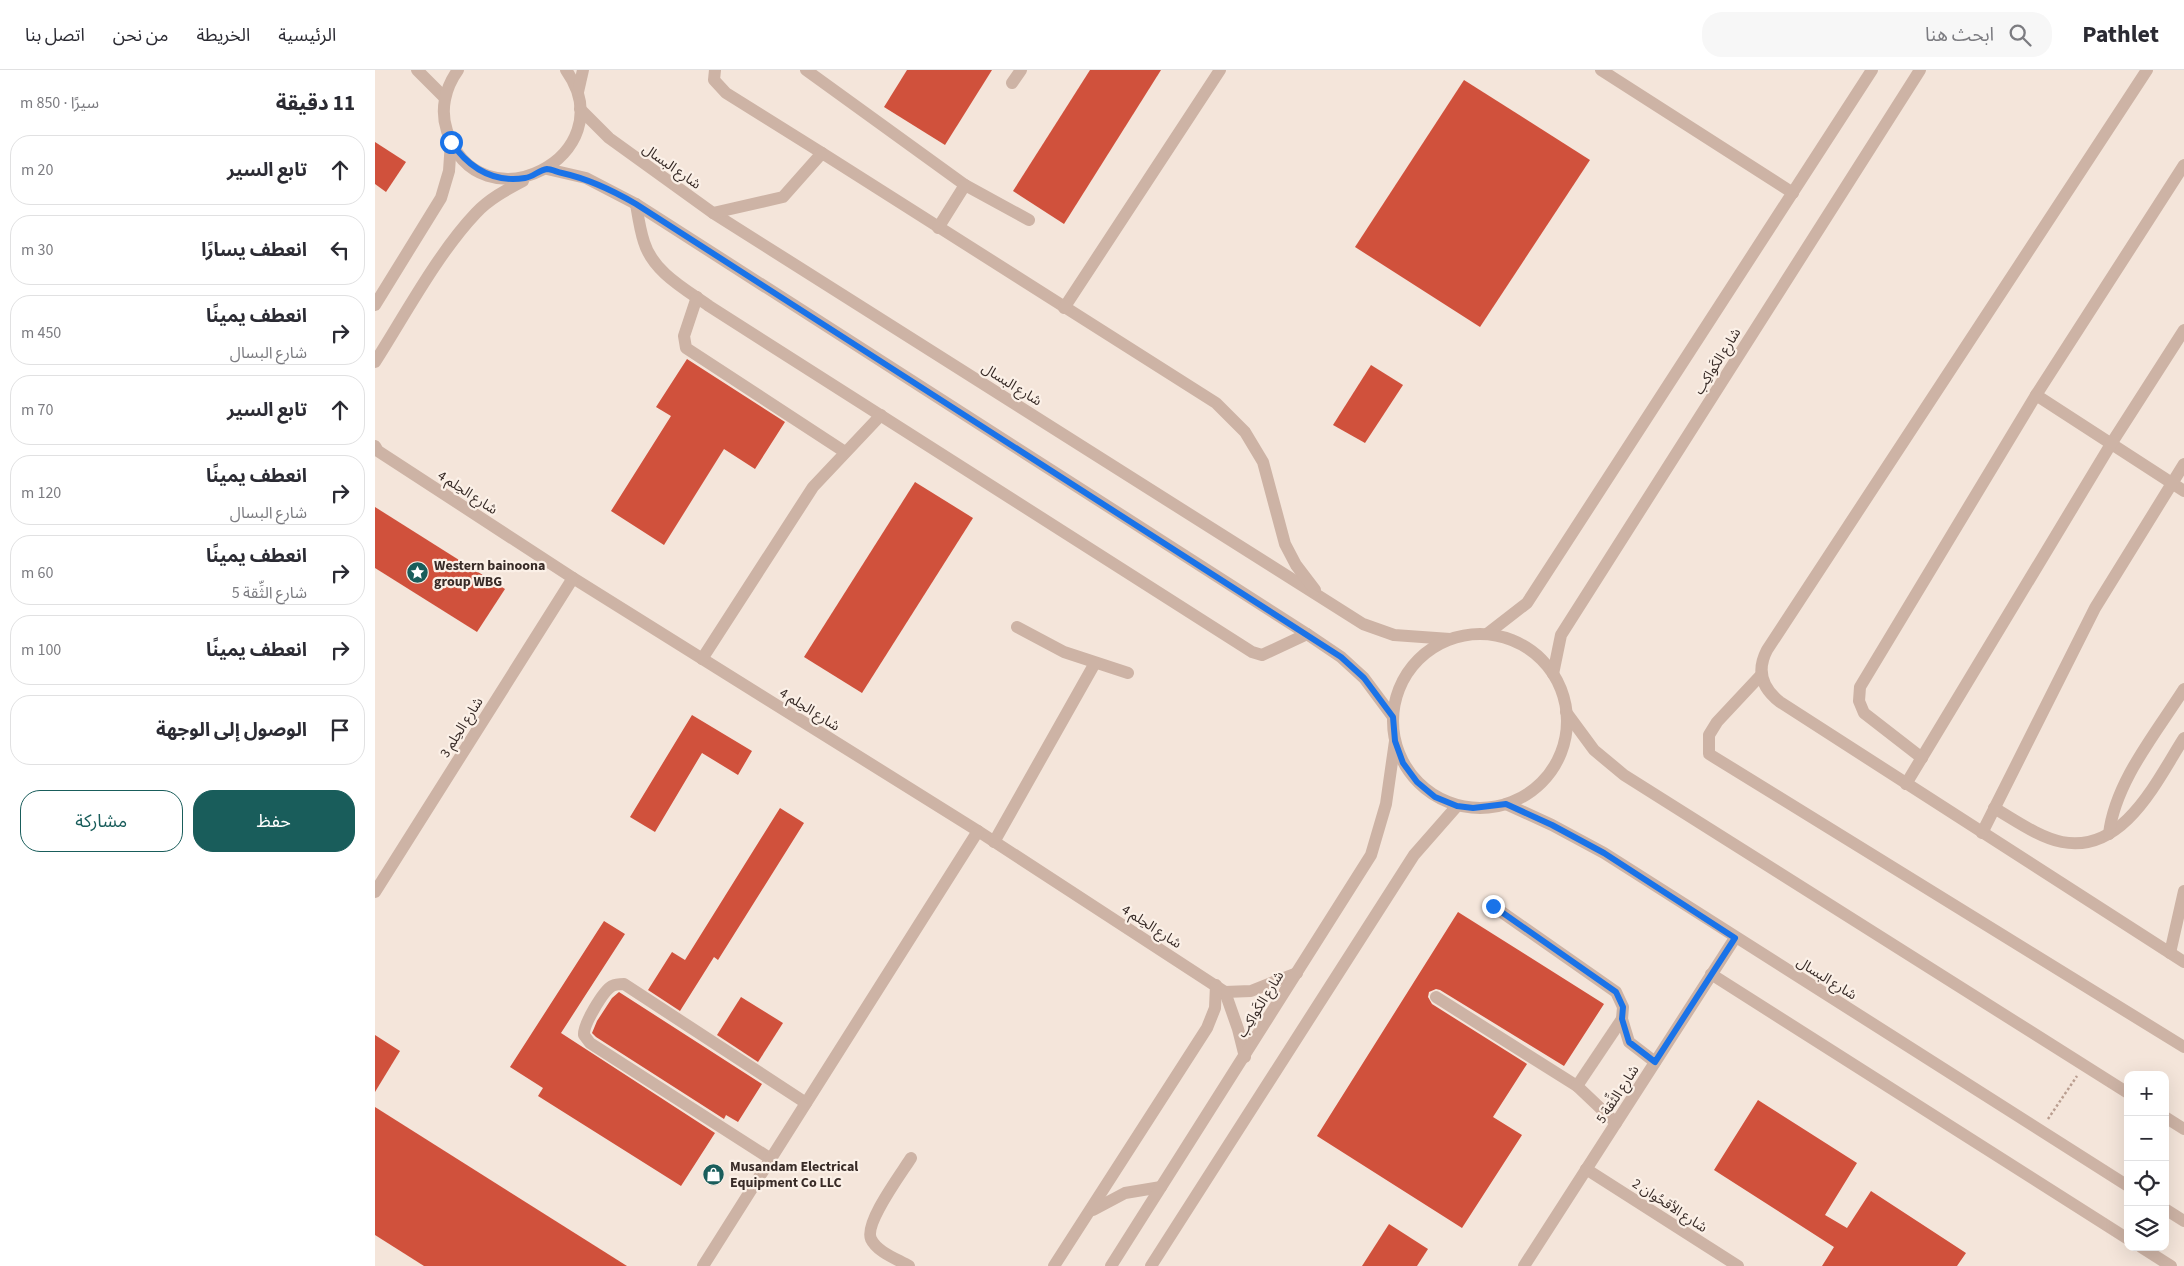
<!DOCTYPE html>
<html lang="ar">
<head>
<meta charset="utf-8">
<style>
  body { margin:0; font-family:"Source Sans 3","Noto Sans Arabic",sans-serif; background:#f7f7f7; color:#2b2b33; direction:rtl }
  .controls { position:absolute; right:15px; bottom:15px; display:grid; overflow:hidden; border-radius:10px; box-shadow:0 5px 20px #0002 }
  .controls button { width:45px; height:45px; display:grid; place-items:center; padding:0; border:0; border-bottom:1px solid #e1e1e2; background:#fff; color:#2b2b33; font:25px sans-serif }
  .stop { position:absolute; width:15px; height:15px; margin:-11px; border:4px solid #1a73e8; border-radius:50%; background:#fff }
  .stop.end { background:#1a73e8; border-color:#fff; box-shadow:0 1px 5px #0008 }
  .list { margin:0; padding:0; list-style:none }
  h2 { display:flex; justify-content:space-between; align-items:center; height:65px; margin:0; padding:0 20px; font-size:21px }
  h2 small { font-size:16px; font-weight:400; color:#7c7c81 }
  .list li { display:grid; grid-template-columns:32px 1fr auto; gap:15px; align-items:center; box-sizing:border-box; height:70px; margin:0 10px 10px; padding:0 10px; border:1px solid #e1e1e2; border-radius:20px }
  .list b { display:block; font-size:19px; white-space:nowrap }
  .list p { margin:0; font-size:16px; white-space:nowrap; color:#7c7c81 }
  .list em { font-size:16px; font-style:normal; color:#7c7c81 }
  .actions { display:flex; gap:10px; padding:15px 20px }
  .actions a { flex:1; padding:11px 0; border:1px solid #195d5b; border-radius:20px; text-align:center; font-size:18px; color:#195d5b }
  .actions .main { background:#195d5b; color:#fff }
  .icon { flex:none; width:28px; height:28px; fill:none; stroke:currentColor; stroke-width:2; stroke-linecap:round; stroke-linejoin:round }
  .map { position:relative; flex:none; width:1809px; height:1196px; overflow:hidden; direction:ltr }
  header { display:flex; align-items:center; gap:30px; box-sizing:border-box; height:70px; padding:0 25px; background:#fff; border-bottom:1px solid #e1e1e2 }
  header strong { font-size:24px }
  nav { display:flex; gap:28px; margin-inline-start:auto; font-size:18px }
  .search { width:350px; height:45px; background:#f7f7f7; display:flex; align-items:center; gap:12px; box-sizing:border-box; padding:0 18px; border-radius:20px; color:#7c7c81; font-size:19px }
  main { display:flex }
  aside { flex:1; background:#fff }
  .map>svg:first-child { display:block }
</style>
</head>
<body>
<header>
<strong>Pathlet</strong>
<div class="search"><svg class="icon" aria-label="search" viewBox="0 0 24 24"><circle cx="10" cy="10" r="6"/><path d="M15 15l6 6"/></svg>ابحث هنا</div>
<nav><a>الرئيسية</a><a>الخريطة</a><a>من نحن</a><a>اتصل بنا</a></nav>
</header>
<main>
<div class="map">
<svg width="1809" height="1196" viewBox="0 0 1809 1196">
  <rect width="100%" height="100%" fill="#f4e5da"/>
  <!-- building -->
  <g fill="#d0513c">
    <polygon points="532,0 617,0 570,75 509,37"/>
    <polygon points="715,0 786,0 689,154 638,121"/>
    <polygon points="1089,10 1215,90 1105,257 980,177"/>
    <polygon points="0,72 31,92 11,122 0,114"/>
    <polygon points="312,289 410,352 380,399 349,379 289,475 236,441 296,346 281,337"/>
    <polygon points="996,295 1028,315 990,373 958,355"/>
    <polygon points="540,412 598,448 487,623 429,587"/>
    <polygon points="0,437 130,519 102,562 0,498"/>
    <polygon points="317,645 377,681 363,705 327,683 280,762 255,747"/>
    <polygon points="405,738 429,753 343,890 339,887 305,941 273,920 297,882 310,890"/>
    <polygon points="1083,842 1229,934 1189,996 1065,920 1061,919 1054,922 1053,927 1057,934 1152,994 1118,1047 1147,1065 1087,1158 942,1066"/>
    <polygon points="229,851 250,864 186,963 340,1063 306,1116 163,1026 168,1018 135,997"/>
    <polygon points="244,922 387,1014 363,1052 351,1045 349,1049 221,967 217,963 222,951 237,928"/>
    <polygon points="366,927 408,953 383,992 342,965"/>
    <polygon points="0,965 25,981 0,1022"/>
    <polygon points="1383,1030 1482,1093 1450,1145 1472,1158 1496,1121 1591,1183 1582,1196 1447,1196 1459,1177 1339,1100"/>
    <polygon points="0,1037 252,1196 49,1196 0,1165"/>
    <polygon points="1014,1154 1053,1179 1042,1196 987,1196"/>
  </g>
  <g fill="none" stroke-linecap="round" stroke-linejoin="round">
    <!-- path -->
    <polyline stroke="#b99d8f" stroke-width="2.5" stroke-dasharray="2.5 2.5" stroke-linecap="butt" points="1673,1049 1702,1006"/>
    <!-- minor -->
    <g stroke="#cdb3a5" stroke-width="12">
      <polyline points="42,0 70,28"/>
      <path d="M83,0C70,18 65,40 72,61C104,161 252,86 191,0"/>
      <polyline points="340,0 339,10 351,23 447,83"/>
      <polyline points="431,0 590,115 654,150"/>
      <polyline points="1226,0 1418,123"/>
      <path d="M1772,0L1392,580C1381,601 1387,618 1405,632L1809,892"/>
      <polyline points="637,13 646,0"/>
      <polyline points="203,22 208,0"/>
      <polyline points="205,39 234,68 338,143 988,554 1019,565 1075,569"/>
      <polyline points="172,99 211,108 261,134 932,564 966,587 989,608 1018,647"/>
      <path d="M261,134C263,146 265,160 269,172C278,202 310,219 334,236L877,582L887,585L932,564"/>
      <polyline points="338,143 408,127 447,83 841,333 870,362 888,392 910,474 921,495 940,520"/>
      <polyline points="563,158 590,115"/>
      <polyline points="322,227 309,266 311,278 470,382"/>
      <polyline points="0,235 66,128 74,101 76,72"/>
      <polyline points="689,238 845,0"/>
      <path d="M0,292C30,245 63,183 101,143C114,129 131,120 148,111"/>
      <polyline points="1661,325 1809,421"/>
      <polyline points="0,376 3,381 198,508 603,761 850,922 876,921 922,903"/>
      <polyline points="642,557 689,582 753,603"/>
      <polyline points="1112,564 1152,533 1497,0"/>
      <circle cx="1105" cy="651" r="87"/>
      <polyline points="327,589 438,417 506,345"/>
      <polyline points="1178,604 1186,565 1545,0"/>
      <polyline points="1386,605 1342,652 1334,665 1334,684 1809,977"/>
      <polyline points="1191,642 1219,680 1249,705 1753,1023"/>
      <polyline points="1547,688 1489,643 1484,631 1485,617 1661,325 1809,95"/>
      <polyline points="1531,714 1736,374 1809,260"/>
      <polyline points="1131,734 1177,755 1229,783 1753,1116"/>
      <path d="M1619,738C1640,750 1663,767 1687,772C1749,784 1782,710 1809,668"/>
      <polyline points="1607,763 1720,538 1809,394"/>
      <path d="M1734,764C1740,712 1781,663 1809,619"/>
      <polyline points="619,772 720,593"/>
      <polyline points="0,822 198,508"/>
      <polyline points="1118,836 1241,922 1248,937 1247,949 1254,972 1280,992"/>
      <polyline points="1795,883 1809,821"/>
      <polyline points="1336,904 1753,1169"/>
      <polyline points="850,922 863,959 870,987"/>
      <polyline points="1061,927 1202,1016 1241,1053"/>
      <polyline points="1202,1016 1247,949"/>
      <polyline points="1790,1047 1809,1059"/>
      <path d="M396,1089L215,973L209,965C208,955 228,921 237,916C241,914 245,914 249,914L431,1033"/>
      <polyline points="1211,1099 1363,1196"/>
      <polyline points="1790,1139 1809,1151"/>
      <polyline points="718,1140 750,1123 786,1117"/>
      <polyline points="1766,1177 1796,1196"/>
      <polyline points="328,1196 603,761"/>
      <path d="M534,1196C522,1189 502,1182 496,1169C489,1153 526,1104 536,1088"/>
      <polyline points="679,1196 832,958 840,938 841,915"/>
      <polyline points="736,1196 996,785 1011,734 1020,671"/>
      <polyline points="776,1196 1039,785 1082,736"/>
      <polyline points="1149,1196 1360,868"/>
    </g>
  </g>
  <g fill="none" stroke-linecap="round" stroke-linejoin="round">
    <!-- route -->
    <path stroke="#1a73e8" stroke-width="6" d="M76,72C94,98 118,113 150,108C158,107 164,100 172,99C176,99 182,102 187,103C214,109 237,120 261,134L966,587L989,608L1018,647L1020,671L1028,693L1042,712L1060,727L1082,736L1098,738L1131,734L1177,755L1229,783L1360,868L1280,992L1254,972L1247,949L1248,937L1241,922L1118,836"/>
  </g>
  <!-- icons -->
  <defs>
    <symbol id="sight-disc" viewBox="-11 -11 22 22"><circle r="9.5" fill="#195d5b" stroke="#fbf0e7"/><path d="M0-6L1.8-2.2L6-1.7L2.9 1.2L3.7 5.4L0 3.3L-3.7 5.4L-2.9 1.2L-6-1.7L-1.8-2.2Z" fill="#fff"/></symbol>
    <symbol id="shop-disc" viewBox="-11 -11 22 22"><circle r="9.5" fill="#195d5b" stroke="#fbf0e7"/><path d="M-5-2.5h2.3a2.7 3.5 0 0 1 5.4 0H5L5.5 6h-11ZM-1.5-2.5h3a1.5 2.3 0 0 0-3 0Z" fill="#fff"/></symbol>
  </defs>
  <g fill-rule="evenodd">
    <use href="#sight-disc" x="30" y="490" width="25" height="25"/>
    <use href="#shop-disc" x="326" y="1092" width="25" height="25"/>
  </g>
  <g text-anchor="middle" stroke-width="4.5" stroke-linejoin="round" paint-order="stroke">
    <!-- street labels -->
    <g font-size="14" fill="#382b27" stroke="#fbf0e7">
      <text transform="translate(297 96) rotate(35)" y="5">شارع البسال</text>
      <text transform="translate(1342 291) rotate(-58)" y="5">شارع الكَواكِب</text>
      <text transform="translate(637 314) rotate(32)" y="5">شارع البسال</text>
      <text transform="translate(93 422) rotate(33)" y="5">شارع الحِلم 4</text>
      <text transform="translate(435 639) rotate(32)" y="5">شارع الحِلم 4</text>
      <text transform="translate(86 657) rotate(-58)" y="5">شارع الحِلم 3</text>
      <text transform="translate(777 856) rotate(33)" y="5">شارع الحِلم 4</text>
      <text transform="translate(1452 908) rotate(32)" y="5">شارع البسال</text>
      <text transform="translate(885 934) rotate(-58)" y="5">شارع الكَواكِب</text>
      <text transform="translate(1242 1024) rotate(-57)" y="5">شارع الثِّقة 5</text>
      <text transform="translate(1295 1135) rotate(33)" y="5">شارع الأقحُوان 2</text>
    </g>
    <!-- poi labels -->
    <g font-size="14" font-weight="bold" fill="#382b27" stroke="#fbf0e7" text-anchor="start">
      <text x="59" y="500">Western bainoona<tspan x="59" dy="16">group WBG</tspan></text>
      <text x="355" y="1101">Musandam Electrical<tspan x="355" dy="16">Equipment Co LLC</tspan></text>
    </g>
  </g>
</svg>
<div class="controls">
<button>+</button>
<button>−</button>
<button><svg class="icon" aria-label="locate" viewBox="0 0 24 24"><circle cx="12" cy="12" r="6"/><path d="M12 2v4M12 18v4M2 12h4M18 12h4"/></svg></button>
<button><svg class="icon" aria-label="layers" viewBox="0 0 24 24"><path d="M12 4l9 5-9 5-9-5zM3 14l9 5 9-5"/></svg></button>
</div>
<div class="stop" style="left:76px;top:72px"></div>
<div class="stop end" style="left:1118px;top:836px"></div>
</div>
<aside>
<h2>11 دقيقة<small>سيرًا · 850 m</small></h2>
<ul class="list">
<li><svg class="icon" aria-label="ahead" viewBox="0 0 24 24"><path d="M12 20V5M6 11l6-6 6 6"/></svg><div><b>تابع السير</b></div><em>20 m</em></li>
<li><svg class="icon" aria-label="left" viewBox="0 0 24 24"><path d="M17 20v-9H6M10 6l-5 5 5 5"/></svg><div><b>انعطف يسارًا</b></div><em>30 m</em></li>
<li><svg class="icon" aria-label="right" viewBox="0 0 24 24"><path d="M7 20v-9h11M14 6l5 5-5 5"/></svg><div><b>انعطف يمينًا</b><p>شارع البسال</p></div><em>450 m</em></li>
<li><svg class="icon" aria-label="ahead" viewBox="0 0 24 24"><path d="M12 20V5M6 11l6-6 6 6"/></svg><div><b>تابع السير</b></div><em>70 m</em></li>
<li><svg class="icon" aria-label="right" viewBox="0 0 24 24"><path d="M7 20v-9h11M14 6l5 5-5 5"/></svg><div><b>انعطف يمينًا</b><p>شارع البسال</p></div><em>120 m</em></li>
<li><svg class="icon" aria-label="right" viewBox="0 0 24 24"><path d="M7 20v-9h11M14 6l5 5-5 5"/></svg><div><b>انعطف يمينًا</b><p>شارع الثِّقة 5</p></div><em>60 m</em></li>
<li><svg class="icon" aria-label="right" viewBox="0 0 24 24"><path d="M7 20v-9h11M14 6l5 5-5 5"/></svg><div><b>انعطف يمينًا</b></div><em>100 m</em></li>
<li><svg class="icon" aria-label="arrive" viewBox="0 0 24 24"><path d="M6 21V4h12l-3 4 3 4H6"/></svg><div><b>الوصول إلى الوجهة</b></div></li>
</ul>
<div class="actions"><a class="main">حفظ</a><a>مشاركة</a></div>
</aside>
</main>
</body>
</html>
